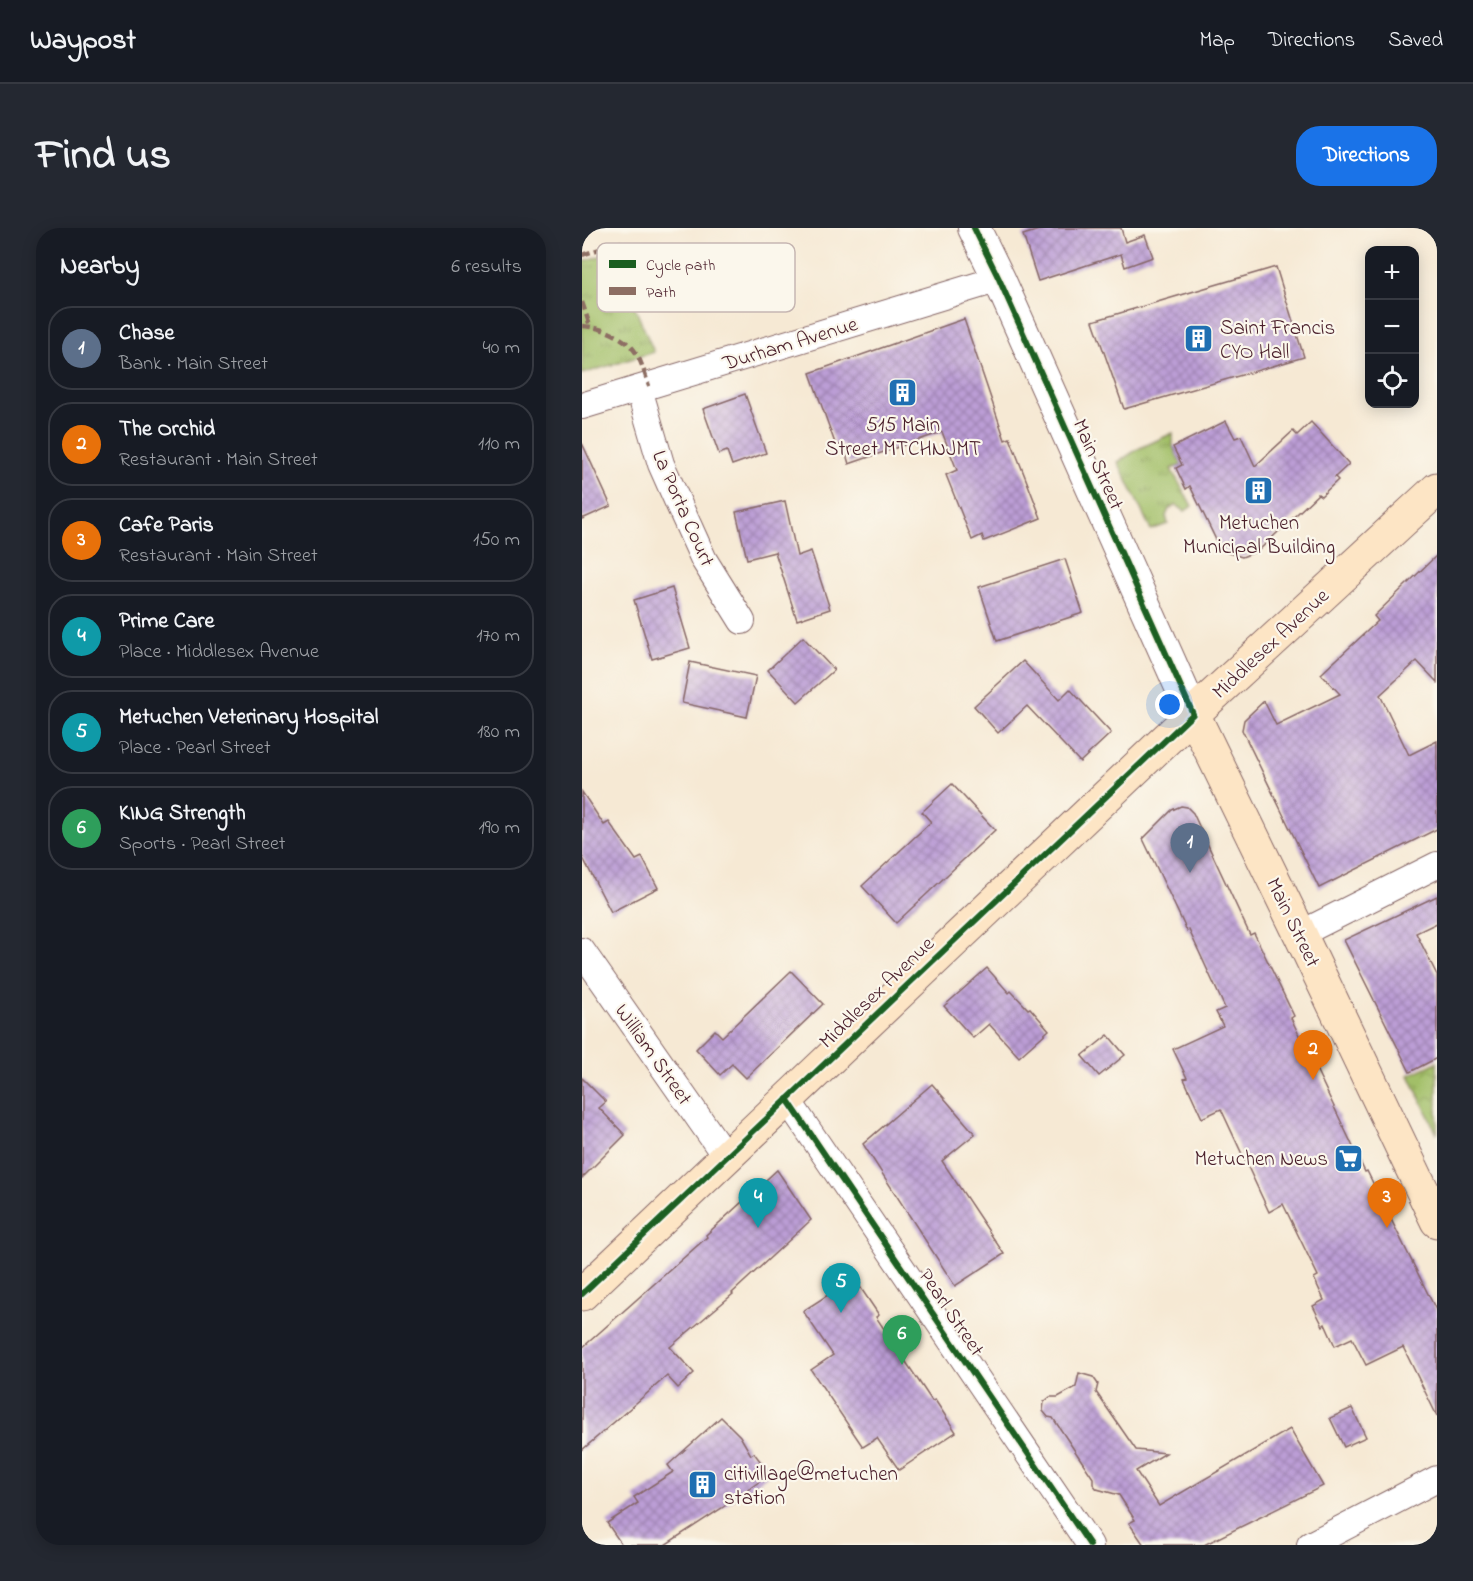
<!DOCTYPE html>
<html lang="en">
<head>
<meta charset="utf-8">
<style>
  body { margin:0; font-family:"Indie Flower",sans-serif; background:#242831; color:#f1f3f6 }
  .controls { position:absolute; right:18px; top:18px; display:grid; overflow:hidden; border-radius:12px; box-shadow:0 3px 15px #0003 }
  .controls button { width:54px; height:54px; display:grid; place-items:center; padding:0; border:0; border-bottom:2px solid #363941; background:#171b24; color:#f1f3f6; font:30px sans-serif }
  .you { position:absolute; left:588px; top:477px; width:21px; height:21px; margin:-15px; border:4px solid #fff; border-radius:50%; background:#1a73e8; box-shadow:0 0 0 9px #1a73e833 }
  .badge { display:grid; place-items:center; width:39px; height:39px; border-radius:50%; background:#1a73e8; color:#fff; font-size:20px; font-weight:700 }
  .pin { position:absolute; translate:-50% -50px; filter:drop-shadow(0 2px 3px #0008) }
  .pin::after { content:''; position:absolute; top:32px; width:21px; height:18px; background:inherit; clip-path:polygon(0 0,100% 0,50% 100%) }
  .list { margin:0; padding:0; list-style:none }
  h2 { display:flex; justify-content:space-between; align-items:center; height:78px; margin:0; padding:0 24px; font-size:26px }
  h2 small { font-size:20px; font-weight:400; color:#9ea1a6 }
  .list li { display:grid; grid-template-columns:39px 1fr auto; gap:18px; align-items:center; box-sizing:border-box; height:84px; margin:0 12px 12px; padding:0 12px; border:2px solid #363941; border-radius:24px }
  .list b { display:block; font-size:22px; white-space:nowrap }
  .list p { margin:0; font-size:20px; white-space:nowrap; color:#9ea1a6 }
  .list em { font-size:20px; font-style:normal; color:#9ea1a6 }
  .icon { flex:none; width:33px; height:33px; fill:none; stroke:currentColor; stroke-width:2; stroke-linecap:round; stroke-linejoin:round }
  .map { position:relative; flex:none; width:855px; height:1317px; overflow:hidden; border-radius:24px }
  header { display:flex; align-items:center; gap:36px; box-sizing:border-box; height:84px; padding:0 30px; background:#171b24; border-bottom:2px solid #363941 }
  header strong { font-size:28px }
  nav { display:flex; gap:33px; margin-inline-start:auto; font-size:21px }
  .intro { display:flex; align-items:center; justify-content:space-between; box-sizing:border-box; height:144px; padding:0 36px }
  h1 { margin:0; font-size:42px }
  .button { padding:15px 27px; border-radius:24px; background:#1a73e8; color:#fff; font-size:21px; font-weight:700 }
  main { display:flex; gap:36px; padding:0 36px }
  aside { flex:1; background:#171b24; border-radius:24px; box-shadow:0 3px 15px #0003 }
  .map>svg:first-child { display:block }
</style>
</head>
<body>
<header>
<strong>Waypost</strong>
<nav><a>Map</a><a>Directions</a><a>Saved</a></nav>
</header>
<div class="intro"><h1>Find us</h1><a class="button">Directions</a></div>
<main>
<aside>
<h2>Nearby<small>6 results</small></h2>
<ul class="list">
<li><span class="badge" style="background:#5c6f8a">1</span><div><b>Chase</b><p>Bank · Main Street</p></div><em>40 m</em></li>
<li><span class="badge" style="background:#e8710a">2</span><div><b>The Orchid</b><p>Restaurant · Main Street</p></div><em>110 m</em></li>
<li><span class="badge" style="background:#e8710a">3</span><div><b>Cafe Paris</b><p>Restaurant · Main Street</p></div><em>150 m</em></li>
<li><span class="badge" style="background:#0f9aa8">4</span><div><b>Prime Care</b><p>Place · Middlesex Avenue</p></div><em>170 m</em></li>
<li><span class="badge" style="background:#0f9aa8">5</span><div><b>Metuchen Veterinary Hospital</b><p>Place · Pearl Street</p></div><em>180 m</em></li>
<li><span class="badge" style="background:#2e9e5b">6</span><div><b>KING Strength</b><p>Sports · Pearl Street</p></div><em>190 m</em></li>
</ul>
</aside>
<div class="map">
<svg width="855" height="1317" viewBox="0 0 855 1317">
  <defs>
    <pattern id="grass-tufts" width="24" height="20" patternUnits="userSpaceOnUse" patternTransform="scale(1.5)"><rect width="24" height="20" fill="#a2bf67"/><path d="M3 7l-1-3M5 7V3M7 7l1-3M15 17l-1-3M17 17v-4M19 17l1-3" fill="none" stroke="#869b55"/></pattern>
    <pattern id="park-crowns" width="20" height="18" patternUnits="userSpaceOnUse" patternTransform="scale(1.5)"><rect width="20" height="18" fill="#a2bf67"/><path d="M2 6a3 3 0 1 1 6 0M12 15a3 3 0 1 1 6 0" fill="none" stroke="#869b55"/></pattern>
    <pattern id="building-cross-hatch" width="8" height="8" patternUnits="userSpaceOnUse" patternTransform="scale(1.5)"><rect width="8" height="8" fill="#bc9ed6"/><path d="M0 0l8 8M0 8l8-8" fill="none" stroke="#9b80ae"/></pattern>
  </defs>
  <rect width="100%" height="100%" fill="#fbf7ec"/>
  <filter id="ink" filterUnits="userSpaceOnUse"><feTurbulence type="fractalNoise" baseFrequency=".0167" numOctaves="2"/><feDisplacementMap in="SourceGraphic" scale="12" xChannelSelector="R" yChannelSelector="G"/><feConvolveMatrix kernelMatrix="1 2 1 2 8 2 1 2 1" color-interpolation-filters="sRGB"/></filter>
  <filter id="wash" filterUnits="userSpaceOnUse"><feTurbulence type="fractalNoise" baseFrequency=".008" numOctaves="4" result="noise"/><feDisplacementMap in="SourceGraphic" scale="24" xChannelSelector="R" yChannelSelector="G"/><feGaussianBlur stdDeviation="1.35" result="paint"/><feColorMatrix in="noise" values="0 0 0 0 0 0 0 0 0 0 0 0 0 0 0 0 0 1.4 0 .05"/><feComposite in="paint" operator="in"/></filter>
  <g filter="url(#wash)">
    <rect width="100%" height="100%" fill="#f6e9d4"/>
    <!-- grass -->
    <g fill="url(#grass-tufts)" stroke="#766f49" stroke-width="1.5">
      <polygon points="29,24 72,124 0,146 0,34"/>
      <polygon points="591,205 591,219 600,237 589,241 610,278 603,283 594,277 587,281 584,288 586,296 569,302 536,234 556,221"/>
    </g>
    <!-- park -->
    <polygon fill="url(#park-crowns)" stroke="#766f49" stroke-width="1.5" points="855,834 855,906 827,847"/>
    <g id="blocks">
      <!-- building -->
      <g fill="url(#building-cross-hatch)">
        <polygon points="463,0 539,0 543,14 563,7 571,29 543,39 539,26 456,53 441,7"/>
        <polygon points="694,39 722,129 542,181 511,93"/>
        <polygon points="382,91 423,212 428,210 459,290 402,313 400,307 390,312 364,247 375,242 360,204 267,236 261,216 254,218 228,145"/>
        <polygon points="163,166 184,225 150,237 145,223 137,226 121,181"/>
        <polygon points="644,193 653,210 659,208 673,238 711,203 715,207 729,194 767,236 753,249 756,252 739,268 736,266 676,323 660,329 643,324 637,318 608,258 604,261 594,240 600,237 591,219"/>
        <polygon points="0,215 29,278 0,291"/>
        <polygon points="203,273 215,328 229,323 248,381 215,392 193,324 165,331 154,284"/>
        <polygon points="855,327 855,454 835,433 798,467 827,527 855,513 855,601 737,660 660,502 662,492 682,473 694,497 758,466 739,446 796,393 792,388"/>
        <polygon points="483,331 501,385 415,413 397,359"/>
        <polygon points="90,360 108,420 70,431 52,372"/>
        <polygon points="221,409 252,442 216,474 186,442"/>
        <polygon points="441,433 477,472 488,461 529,505 498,534 445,478 416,505 392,478"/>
        <polygon points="108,434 174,448 165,489 100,475"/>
        <polygon points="370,556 413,602 314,695 280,658 349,594 340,584"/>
        <polygon points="0,564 22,597 27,594 54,632 60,629 76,660 29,684 0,628"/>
        <polygon points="599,578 605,579 611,585 668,707 672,705 712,788 709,790 733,841 734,841 783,944 785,943 855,1084 855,1188 821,1119 784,1137 770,1110 753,1118 743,1096 741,1098 731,1078 742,1072 732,1050 736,1048 701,976 687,984 639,881 620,890 602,851 605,850 591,821 641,798 634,784 643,780 607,702 605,703 561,611 590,582"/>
        <polygon points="855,668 855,695 834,705 855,747 855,830 828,844 762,712"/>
        <polygon points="405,740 427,765 429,763 446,781 448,780 467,802 437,829 407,796 391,810 362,778"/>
        <polygon points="209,743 241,776 164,850 150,836 138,847 114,821 133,802 140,809"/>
        <polygon points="526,807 543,827 517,848 500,828"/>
        <polygon points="0,850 24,874 17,880 43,907 0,950"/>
        <polygon points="350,856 393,906 360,933 422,1026 373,1058 281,916"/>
        <polygon points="195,942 229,992 150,1065 151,1066 88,1119 112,1145 96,1160 85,1148 0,1222 0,1120 125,1009 124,1007"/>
        <polygon points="272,1050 297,1087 294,1089 350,1173 353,1172 374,1204 317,1242 295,1210 281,1219 229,1142 251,1127 221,1083"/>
        <polygon points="497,1145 511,1149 516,1156 514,1164 554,1222 584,1225 554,1243 577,1278 708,1201 741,1258 622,1317 562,1317 547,1295 553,1292 537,1267 515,1261 511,1256 511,1250 471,1190 466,1189 461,1183 462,1174 468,1169 476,1169 494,1159"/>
        <polygon points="770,1180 784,1209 762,1219 748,1190"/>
        <polygon points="139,1189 158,1208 169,1227 172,1225 188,1246 140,1280 83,1317 40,1317 25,1295 56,1275 52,1269 91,1244 86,1237"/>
      </g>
    </g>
  </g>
  <g filter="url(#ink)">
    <use href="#blocks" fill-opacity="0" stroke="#866666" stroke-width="1.5"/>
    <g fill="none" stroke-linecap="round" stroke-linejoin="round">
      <defs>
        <g id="minor">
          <polyline points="57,161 79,236 98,279 122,332 160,393"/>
          <polyline points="0,178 417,51"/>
          <polyline points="718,706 855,637"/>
          <polyline points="0,723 144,929"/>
          <polyline points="205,871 508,1317"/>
          <polyline points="728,1317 855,1251"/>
        </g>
        <polyline id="tertiary" points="392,0 417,51 611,486"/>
        <g id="secondary">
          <polyline points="611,486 718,706 855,993"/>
          <polyline points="0,1066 611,486 855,261"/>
        </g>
      </defs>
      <!-- minor casing -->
      <use href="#minor" stroke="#866666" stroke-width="28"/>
      <!-- tertiary casing -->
      <use href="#tertiary" stroke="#866666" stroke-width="34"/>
      <!-- secondary casing -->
      <use href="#secondary" stroke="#866666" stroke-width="35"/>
      <!-- minor -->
      <use href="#minor" stroke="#fff" stroke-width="26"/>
      <!-- tertiary -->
      <use href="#tertiary" stroke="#fff" stroke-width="32"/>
      <!-- secondary -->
      <use href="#secondary" stroke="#fde5c5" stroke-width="33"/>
      <!-- quiet -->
      <g stroke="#8d6e63" stroke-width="4.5" stroke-dasharray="9 4.5" stroke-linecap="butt">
        <polyline points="0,27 39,14"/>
        <polyline points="0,74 8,98"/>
        <path d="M0,98C18,99 40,107 52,122C59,131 63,147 67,158"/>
      </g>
      <defs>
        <g id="cycleway">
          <polyline points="205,871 508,1317"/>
          <polyline points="0,1066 611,486 417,51 392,0"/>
        </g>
      </defs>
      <!-- cycleway casing -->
      <use href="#cycleway" stroke="#fbf7ec" stroke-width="10"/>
      <!-- cycleway -->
      <use href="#cycleway" stroke="#1b5e20" stroke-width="6"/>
    </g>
  </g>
  <!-- icons -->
  <defs>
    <symbol id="building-square" viewBox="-11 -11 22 22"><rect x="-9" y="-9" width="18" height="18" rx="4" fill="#1f6fb2" stroke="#fbf7ec"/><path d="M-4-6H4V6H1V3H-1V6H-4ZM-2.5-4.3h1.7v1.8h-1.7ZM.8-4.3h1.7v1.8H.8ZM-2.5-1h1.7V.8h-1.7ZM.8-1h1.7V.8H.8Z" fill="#fff"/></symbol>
    <symbol id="supermarket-square" viewBox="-11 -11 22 22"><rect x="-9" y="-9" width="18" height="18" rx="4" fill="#1f6fb2" stroke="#fbf7ec"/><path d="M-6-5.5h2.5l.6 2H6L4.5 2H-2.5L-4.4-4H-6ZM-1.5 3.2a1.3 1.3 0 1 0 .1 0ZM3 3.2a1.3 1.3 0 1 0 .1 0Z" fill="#fff"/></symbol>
  </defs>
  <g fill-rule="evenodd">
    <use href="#building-square" x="600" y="94" width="33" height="33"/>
    <use href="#building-square" x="304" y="148" width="33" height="33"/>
    <use href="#building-square" x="660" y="246" width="33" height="33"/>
    <use href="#supermarket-square" x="750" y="914" width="33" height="33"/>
    <use href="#building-square" x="104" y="1240" width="33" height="33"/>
  </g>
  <g text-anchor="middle" stroke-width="4.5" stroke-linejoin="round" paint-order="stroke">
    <!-- poi labels -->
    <g font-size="21" fill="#4a1f2b" stroke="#fbf7ec" text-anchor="start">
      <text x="638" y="106">Saint Francis<tspan x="638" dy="24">CYO Hall</tspan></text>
      <text x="321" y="203" text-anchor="middle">515 Main<tspan x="321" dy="24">Street MTCHNJMT</tspan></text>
      <text x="677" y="301" text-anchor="middle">Metuchen<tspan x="677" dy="24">Municipal Building</tspan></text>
      <text x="746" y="937" text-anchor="end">Metuchen News</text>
      <text x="142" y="1252">citivillage@metuchen<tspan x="142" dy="24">station</tspan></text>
    </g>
    <!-- street labels -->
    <g font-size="21" fill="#4a1f2b" stroke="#fbf7ec">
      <text transform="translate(208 115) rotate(-17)" y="7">Durham Avenue</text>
      <text transform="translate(517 236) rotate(66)" y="7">Main Street</text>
      <text transform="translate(102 280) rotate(66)" y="7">La Porta Court</text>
      <text transform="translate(688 415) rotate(-43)" y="7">Middlesex Avenue</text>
      <text transform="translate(712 694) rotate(64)" y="7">Main Street</text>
      <text transform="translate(294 764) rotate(-44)" y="7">Middlesex Avenue</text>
      <text transform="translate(72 826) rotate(55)" y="7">William Street</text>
      <text transform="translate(370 1084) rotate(56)" y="7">Pearl Street</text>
    </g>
  </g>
  <!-- legend -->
  <rect x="15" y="15" width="198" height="69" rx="9" fill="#fbf7ec" stroke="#c6b6b2" stroke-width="1.5"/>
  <rect x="27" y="32" width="27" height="8" fill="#1b5e20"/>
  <rect x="27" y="59" width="27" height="8" fill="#8d6e63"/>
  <g font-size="16" fill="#4a1f2b">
    <text x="64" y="42">Cycle path</text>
    <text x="64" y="69">Path</text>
  </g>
</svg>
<div class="controls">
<button>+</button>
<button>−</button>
<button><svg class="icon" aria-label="locate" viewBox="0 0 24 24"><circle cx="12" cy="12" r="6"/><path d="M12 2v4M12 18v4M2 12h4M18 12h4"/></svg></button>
</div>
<div class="you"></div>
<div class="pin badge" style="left:608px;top:645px;background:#5c6f8a">1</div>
<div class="pin badge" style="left:731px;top:852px;background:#e8710a">2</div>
<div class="pin badge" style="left:805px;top:1000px;background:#e8710a">3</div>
<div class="pin badge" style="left:176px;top:1000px;background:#0f9aa8">4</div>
<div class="pin badge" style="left:259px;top:1085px;background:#0f9aa8">5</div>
<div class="pin badge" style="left:320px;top:1137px;background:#2e9e5b">6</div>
</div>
</main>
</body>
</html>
